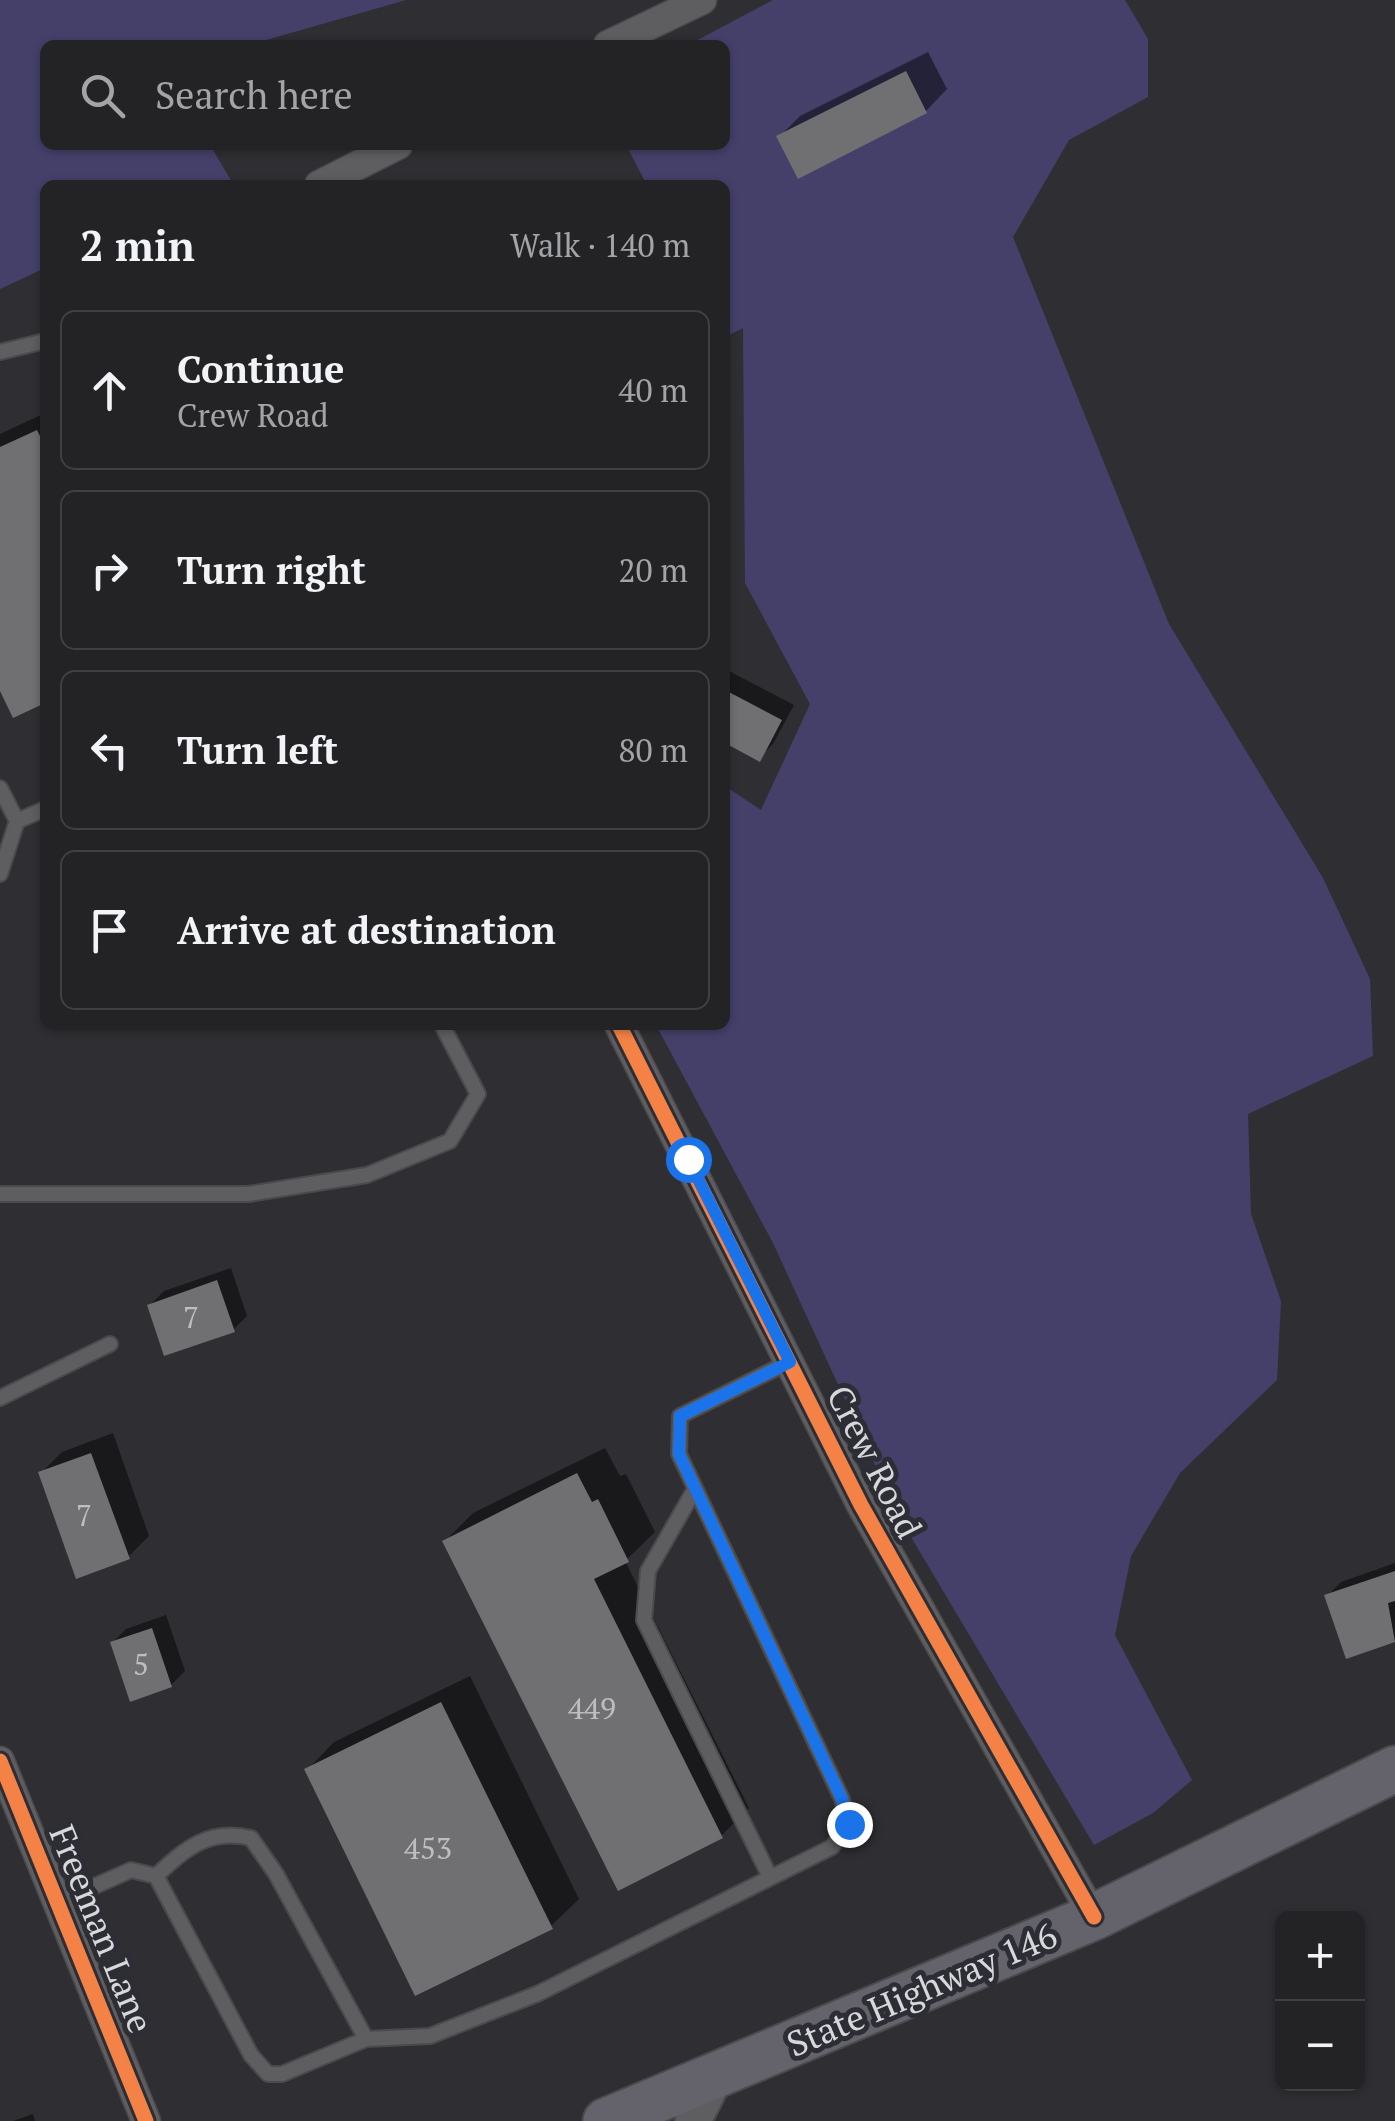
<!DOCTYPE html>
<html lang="en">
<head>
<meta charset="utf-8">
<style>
  body { margin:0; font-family:"PT Serif",serif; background:#2b2b2e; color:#f1f3f6 }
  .controls { position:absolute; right:30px; bottom:30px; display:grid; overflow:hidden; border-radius:15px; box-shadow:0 2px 8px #0004 }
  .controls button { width:90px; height:90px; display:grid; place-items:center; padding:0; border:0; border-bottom:2px solid #404043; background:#232326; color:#f1f3f6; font:50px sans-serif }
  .stop { position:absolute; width:30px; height:30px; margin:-22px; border:8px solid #1a73e8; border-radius:50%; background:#fff }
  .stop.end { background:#1a73e8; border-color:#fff; box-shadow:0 2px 10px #0008 }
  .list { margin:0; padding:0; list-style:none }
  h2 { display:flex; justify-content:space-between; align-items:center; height:130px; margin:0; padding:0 40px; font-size:42px }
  h2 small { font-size:32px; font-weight:400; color:#a3a4a7 }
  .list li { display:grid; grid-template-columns:65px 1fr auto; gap:30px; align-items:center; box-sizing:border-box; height:160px; margin:0 20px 20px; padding:0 20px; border:2px solid #404043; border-radius:15px }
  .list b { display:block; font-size:38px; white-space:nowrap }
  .list p { margin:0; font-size:32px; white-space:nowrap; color:#a3a4a7 }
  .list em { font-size:32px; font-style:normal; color:#a3a4a7 }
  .icon { flex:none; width:55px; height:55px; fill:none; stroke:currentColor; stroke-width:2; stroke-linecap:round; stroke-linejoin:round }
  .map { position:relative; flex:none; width:1395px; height:2121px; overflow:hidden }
  .search { position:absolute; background:#232326; box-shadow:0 2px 8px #0004; left:40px; top:40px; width:690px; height:110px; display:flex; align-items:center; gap:25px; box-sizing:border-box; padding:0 35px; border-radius:15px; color:#a3a4a7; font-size:38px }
  .panel { position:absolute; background:#232326; box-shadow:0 2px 8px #0004; left:40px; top:180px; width:690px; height:850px; border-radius:15px }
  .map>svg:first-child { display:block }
</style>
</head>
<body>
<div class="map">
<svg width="1395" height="2121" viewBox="0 0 1395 2121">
  <rect width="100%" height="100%" fill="#2f2f33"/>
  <!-- green -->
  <g fill="#44406a">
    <polygon points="0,0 406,0 249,45 45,45 45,145 210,145 232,182 45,185 45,268 0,289"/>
    <polygon points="773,0 1125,0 1148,39 1148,97 1069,140 1013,237 1169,624 1323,878 1370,979 1373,1056 1248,1114 1251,1214 1281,1301 1277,1380 1180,1473 1131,1556 1115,1635 1192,1780 1153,1813 1094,1845 898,1515 773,1243 656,1025 725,1025 725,786 761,810 810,704 745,583 743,328 725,337 725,185 647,185 626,145 725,145 725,45 688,45"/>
  </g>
  <!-- shadow -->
  <g fill="#0007">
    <polygon points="928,52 947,89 926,111 779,137 800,116"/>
    <polygon points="45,413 45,700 0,685 0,434"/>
    <polygon points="725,669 794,705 773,744 759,758 725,740"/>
    <polygon points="231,1268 247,1316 233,1330 150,1305 164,1291"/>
    <polygon points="113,1433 149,1536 128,1557 41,1473 62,1452"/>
    <polygon points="605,1448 620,1476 626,1474 655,1532 625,1561 749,1808 721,1836 445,1541 473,1513"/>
    <polygon points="1395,1563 1395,1640 1348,1656 1327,1596 1341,1582"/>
    <polygon points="166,1615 185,1671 171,1685 112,1643 126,1629"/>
    <polygon points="470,1676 579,1899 551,1926 307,1770 334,1742"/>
    <polygon points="33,2114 35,2121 13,2121"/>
  </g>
  <!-- building -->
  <g fill="#707073">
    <polygon points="906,71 927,113 798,179 776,136"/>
    <polygon points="37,430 45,446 45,703 13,718 0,691 0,447"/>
    <polygon points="725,690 782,720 760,762 725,743"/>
    <polygon points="217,1280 235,1332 164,1356 147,1305"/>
    <polygon points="91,1453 130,1559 76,1579 38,1472"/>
    <polygon points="577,1473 592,1502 598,1499 629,1562 594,1579 723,1838 618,1891 442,1541"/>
    <polygon points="1395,1571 1395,1601 1388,1603 1395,1642 1346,1659 1324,1595"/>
    <polygon points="152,1628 172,1687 130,1702 110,1642"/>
    <polygon points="441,1702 553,1929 415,1996 304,1769"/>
  </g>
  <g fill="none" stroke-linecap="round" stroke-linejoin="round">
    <defs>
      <g id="service">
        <polyline points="0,352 45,341"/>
        <polyline points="0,788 17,821 0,874"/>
        <polyline points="17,821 45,809"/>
        <polyline points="0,1194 249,1194 367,1175 450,1141 478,1094 442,1025"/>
        <polyline points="0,1398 110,1344"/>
        <polyline points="695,1489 648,1571 644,1620 770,1877"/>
        <path d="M156,1876C186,1848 209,1828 251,1838L276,1874L366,2039"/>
        <polyline points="59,1902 131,1870 156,1876 251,2055 268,2074 282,2074 366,2039 430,2036 537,1994 832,1847 849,1824 842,1799 679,1454 680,1416 789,1362"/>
      </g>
      <g id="minor">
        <polyline points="608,45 702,0"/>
        <polyline points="319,185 398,145"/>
        <polyline points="619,1025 861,1505 1094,1917"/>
        <polyline points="0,1761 146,2121"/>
      </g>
      <polyline id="tertiary" points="693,2121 714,2079"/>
      <polyline id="primary" points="606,2121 1094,1917 1395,1769"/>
    </defs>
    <!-- service casing -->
    <use href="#service" stroke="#4a4a4d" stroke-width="18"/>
    <!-- minor casing -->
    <use href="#minor" stroke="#4a4a4d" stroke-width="31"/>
    <!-- tertiary casing -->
    <use href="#tertiary" stroke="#4a4a4d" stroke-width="39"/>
    <!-- primary casing -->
    <use href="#primary" stroke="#4a4a4d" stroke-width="49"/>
    <!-- service -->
    <use href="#service" stroke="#5e5e61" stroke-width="14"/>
    <!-- minor -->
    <use href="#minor" stroke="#5e5e61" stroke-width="28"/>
    <!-- tertiary -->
    <use href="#tertiary" stroke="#5e5e61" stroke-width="35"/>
    <!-- primary -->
    <use href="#primary" stroke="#64636c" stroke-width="45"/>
    <defs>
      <g id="cycleway">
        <polyline points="619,1025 861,1505 1094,1917"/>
        <polyline points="0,1761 146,2121"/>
      </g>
    </defs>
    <!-- cycleway casing -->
    <use href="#cycleway" stroke="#2d2d35" stroke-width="21"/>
    <!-- cycleway -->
    <use href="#cycleway" stroke="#f48246" stroke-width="15"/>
  </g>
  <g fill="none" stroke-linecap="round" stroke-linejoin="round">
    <!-- route -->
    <polyline stroke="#1a73e8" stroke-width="12" points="688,1159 790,1362 680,1416 679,1454 842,1799 849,1824"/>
  </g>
  <g text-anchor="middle" stroke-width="10" stroke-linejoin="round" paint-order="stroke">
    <!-- number labels -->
    <g font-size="30" fill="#bdbdc2">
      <text x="191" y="1328">7</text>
      <text x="84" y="1526">7</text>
      <text x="141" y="1675">5</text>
      <text x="592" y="1719">449</text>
      <text x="428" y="1859">453</text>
    </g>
    <!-- street labels -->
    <g font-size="35" fill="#d7d7dc" stroke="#2d2d35">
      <text transform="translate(874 1462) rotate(63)" y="12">Crew Road</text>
      <text transform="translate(101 1929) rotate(68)" y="12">Freeman Lane</text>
      <text transform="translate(922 1990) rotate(-23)" y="12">State Highway 146</text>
    </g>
  </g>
</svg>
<div class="controls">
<button>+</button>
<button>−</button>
</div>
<div class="stop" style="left:688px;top:1159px"></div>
<div class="stop end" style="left:849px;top:1824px"></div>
<div class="search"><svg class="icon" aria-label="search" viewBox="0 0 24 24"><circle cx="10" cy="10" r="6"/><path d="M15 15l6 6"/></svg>Search here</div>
<section class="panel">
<h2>2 min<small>Walk · 140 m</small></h2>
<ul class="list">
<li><svg class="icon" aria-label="ahead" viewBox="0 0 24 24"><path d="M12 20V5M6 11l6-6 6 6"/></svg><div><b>Continue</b><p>Crew Road</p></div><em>40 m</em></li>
<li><svg class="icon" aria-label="right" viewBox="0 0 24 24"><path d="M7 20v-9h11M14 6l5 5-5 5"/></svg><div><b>Turn right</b></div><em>20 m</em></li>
<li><svg class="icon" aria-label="left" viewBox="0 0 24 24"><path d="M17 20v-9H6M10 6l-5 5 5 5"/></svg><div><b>Turn left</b></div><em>80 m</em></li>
<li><svg class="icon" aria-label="arrive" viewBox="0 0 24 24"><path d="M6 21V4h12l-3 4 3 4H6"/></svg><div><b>Arrive at destination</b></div></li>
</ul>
</section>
</div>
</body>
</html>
